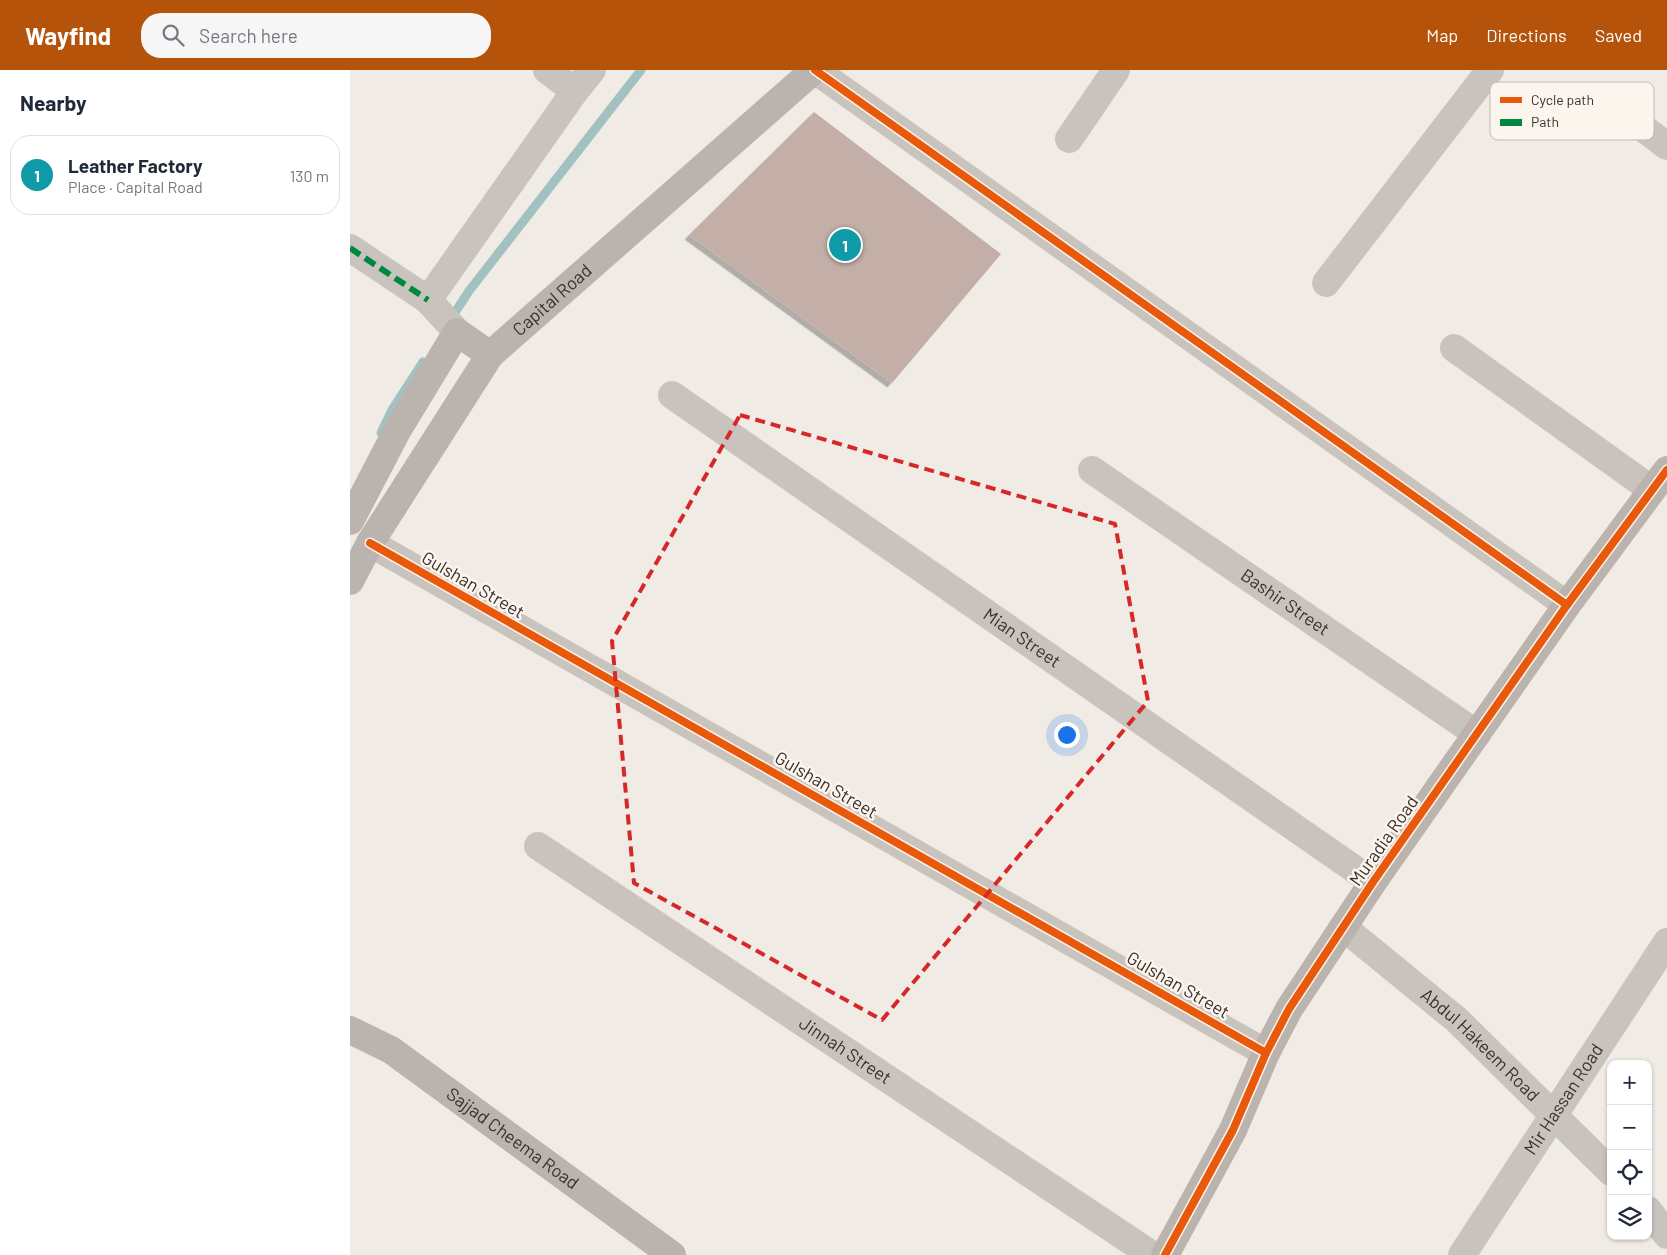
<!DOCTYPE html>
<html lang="en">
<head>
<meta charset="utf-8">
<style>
  body { margin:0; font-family:Barlow,sans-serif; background:#f6f6f7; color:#1f2937 }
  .controls { position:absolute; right:15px; bottom:15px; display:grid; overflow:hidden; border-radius:10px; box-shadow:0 1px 4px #0004 }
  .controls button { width:45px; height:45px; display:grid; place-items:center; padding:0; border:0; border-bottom:1px solid #e0e1e3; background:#fff; color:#1f2937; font:25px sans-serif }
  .you { position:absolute; left:716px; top:664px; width:18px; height:18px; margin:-12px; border:4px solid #fff; border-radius:50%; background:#1a73e8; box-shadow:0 0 0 8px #1a73e833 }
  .badge { display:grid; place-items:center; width:32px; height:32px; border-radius:50%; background:#b45309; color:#fff; font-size:16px; font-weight:700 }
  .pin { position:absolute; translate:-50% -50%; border:2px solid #fff; box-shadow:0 1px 5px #0006 }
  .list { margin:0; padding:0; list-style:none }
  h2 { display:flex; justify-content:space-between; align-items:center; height:65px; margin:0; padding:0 20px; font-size:21px }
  h2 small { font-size:16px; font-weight:400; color:#747a83 }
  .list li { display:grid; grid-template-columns:32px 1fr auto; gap:15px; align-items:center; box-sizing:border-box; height:80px; margin:0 10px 10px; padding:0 10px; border:1px solid #e0e1e3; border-radius:20px }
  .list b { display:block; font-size:19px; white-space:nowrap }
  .list p { margin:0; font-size:16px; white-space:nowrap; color:#747a83 }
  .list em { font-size:16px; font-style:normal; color:#747a83 }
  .icon { flex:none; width:28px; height:28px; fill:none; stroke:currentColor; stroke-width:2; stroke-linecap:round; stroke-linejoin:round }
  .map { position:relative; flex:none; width:1317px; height:1185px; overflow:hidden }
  header { display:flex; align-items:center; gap:30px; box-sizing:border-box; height:70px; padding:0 25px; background:#b45309; color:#fff }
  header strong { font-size:24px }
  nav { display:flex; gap:28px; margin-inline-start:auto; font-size:18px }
  .search { width:350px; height:45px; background:#f6f6f7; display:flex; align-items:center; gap:12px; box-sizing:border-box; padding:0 18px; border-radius:20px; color:#747a83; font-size:19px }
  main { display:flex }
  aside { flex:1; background:#fff }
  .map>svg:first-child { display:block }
</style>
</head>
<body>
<header>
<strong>Wayfind</strong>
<div class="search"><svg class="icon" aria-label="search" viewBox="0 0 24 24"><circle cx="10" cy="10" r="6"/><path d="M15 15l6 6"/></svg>Search here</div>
<nav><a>Map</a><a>Directions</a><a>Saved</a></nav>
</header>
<main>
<aside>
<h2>Nearby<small></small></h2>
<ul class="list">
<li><span class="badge" style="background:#0f9aa8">1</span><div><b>Leather Factory</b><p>Place · Capital Road</p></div><em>130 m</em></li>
</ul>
</aside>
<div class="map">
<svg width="1317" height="1185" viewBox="0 0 1317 1185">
  <defs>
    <filter id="shadow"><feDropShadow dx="-4.5" dy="4.5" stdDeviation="0" flood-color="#0004"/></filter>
  </defs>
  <rect width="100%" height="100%" fill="#f0ebe5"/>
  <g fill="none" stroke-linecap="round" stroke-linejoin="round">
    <!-- stream -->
    <g stroke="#a1c2c1" stroke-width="9">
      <polyline points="100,250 119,221 291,0"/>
      <polyline points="31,363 42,340 73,292"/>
    </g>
  </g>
  <!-- building -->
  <polygon fill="#c3afa7" filter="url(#shadow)" points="464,42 651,184 542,313 339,165"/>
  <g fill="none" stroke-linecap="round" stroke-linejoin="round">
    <!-- street -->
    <g stroke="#c9c3be" stroke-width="28">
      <polyline points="197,0 225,21"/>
      <polyline points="465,0 1217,535"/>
      <polyline points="1271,41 1317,76"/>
      <polyline points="719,69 766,0"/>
      <polyline points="0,178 78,230 107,262"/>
      <polyline points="976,213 1140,0"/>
      <polyline points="78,230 225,21 242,0"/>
      <polyline points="1104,278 1302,420"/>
      <path id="s1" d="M322,325L1023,812"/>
      <path id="s2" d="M742,400L1127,664"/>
      <polyline points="20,473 916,983"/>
      <path id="s3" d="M188,776L802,1185"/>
      <path id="s4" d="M993,857L1107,950L1261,1102"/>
      <polyline points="1298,1140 1317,1165"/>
      <path id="s5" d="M1112,1185L1317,872"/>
    </g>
    <!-- secondary -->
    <g stroke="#bab3ae" stroke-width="28">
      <polyline points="0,451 47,361 107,262 140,285"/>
      <path id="s6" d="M0,511L20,473L140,285L464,0"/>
      <path id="s7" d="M0,960L41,980L322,1185"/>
      <polyline points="815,1185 883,1060 916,983 939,939 1023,812 1217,535 1317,400"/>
    </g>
    <!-- quiet -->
    <polyline stroke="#00873e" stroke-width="6" stroke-dasharray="12 6" stroke-linecap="butt" points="0,178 78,230"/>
    <defs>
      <g id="cycleway">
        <polyline points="465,0 1217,535"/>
        <polyline points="20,473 916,983"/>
        <polyline points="815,1185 883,1060 916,983 939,939 1023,812 1217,535 1317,400"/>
      </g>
    </defs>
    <!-- cycleway casing -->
    <use href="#cycleway" stroke="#fbf5ee" stroke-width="11"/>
    <!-- cycleway -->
    <use href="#cycleway" stroke="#e8590c" stroke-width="8"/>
  </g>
  <!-- marked area -->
  <path fill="none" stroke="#d62828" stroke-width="4" stroke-dasharray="10 6" stroke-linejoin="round" d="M390,345L765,454L798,631L532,950L284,813L262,571Z"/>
  <g text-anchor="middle" stroke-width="5" stroke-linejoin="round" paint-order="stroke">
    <!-- street labels -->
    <g font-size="18" fill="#3b302b" stroke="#fbf5ee">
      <text dy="6" stroke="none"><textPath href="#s6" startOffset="349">Capital Road</textPath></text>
      <text transform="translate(123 515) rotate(30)" y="6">Gulshan Street</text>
      <text dy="6" stroke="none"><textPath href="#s2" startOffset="234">Bashir Street</textPath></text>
      <text dy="6" stroke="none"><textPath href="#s1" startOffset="426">Mian Street</textPath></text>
      <text transform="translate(476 715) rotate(30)" y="6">Gulshan Street</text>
      <text transform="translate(1034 771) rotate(-55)" y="6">Muradia Road</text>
      <text transform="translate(828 915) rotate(30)" y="6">Gulshan Street</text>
      <text dy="6" stroke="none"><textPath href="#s4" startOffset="181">Abdul Hakeem Road</textPath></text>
      <text dy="6" stroke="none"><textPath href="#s3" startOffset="369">Jinnah Street</textPath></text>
      <text dy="6" stroke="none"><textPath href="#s5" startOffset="186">Mir Hassan Road</textPath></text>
      <text dy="6" stroke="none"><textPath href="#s7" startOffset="196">Sajjad Cheema Road</textPath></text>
    </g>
  </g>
  <!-- legend -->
  <rect x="1140" y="12" width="164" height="58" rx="8" fill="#fbf5ee" stroke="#c1bab4" stroke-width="1"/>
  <rect x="1150" y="27" width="22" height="6" fill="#e8590c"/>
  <rect x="1150" y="49" width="22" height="7" fill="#00873e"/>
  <g font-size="14" fill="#3b302b">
    <text x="1181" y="35">Cycle path</text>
    <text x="1181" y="57">Path</text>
  </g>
</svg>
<div class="controls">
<button>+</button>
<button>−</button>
<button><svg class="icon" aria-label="locate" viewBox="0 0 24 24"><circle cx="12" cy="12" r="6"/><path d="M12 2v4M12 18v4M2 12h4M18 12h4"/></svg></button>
<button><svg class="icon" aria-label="layers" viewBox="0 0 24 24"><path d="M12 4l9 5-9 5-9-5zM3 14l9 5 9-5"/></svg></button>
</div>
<div class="you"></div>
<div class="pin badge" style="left:495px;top:175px;background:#0f9aa8">1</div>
</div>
</main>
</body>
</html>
